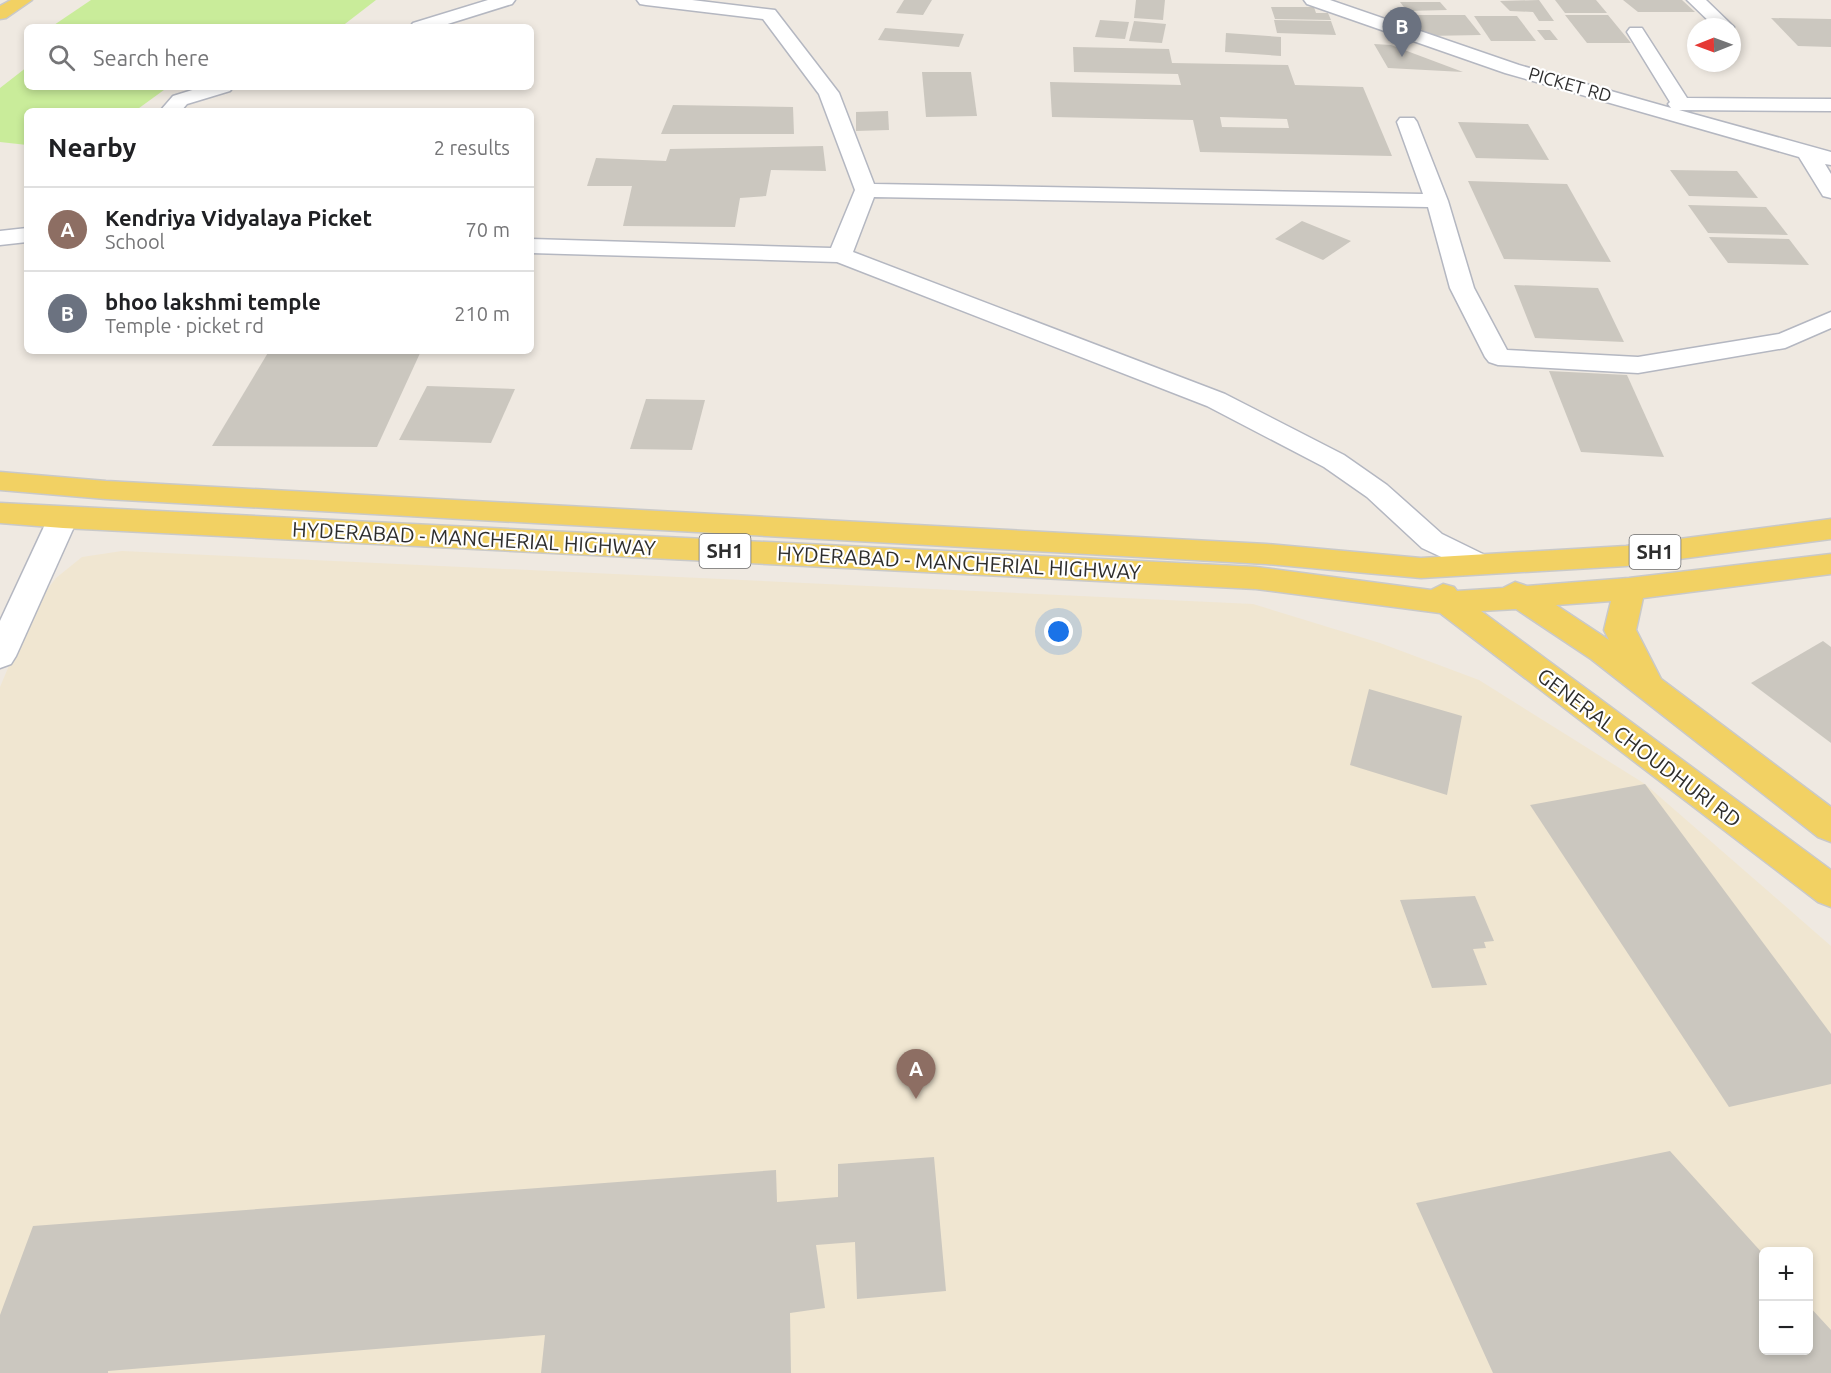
<!DOCTYPE html>
<html lang="en">
<head>
<meta charset="utf-8">
<style>
  body { margin:0; font-family:Ubuntu,sans-serif; background:#f2f2f2; color:#202124 }
  .controls { position:absolute; right:18px; bottom:18px; display:grid; overflow:hidden; border-radius:9px; box-shadow:0 3px 9px #0003 }
  .controls button { width:54px; height:54px; display:grid; place-items:center; padding:0; border:0; border-bottom:2px solid #e0e0e0; background:#fff; color:#202124; font:30px sans-serif }
  .compass { position:absolute; left:1687px; top:18px; width:54px; height:54px; border-radius:50%; background:#fff; box-shadow:0 3px 9px #0003; rotate:269deg }
  .you { position:absolute; left:1059px; top:632px; width:21px; height:21px; margin:-15px; border:4px solid #fff; border-radius:50%; background:#1a73e8; box-shadow:0 0 0 9px #1a73e833 }
  .badge { display:grid; place-items:center; width:39px; height:39px; border-radius:50%; background:#4264fb; color:#fff; font-size:20px; font-weight:700 }
  .pin { position:absolute; translate:-50% -50px; filter:drop-shadow(0 2px 3px #0008) }
  .pin::after { content:''; position:absolute; top:32px; width:21px; height:18px; background:inherit; clip-path:polygon(0 0,100% 0,50% 100%) }
  .list { margin:0; padding:0; list-style:none }
  h2 { display:flex; justify-content:space-between; align-items:center; height:78px; margin:0; padding:0 24px; font-size:26px }
  h2 small { font-size:20px; font-weight:400; color:#757577 }
  .list li { display:grid; grid-template-columns:39px 1fr auto; gap:18px; align-items:center; box-sizing:border-box; height:84px; padding:0 24px; border-top:2px solid #e0e0e0 }
  .list b { display:block; font-size:22px; white-space:nowrap }
  .list p { margin:0; font-size:20px; white-space:nowrap; color:#757577 }
  .list em { font-size:20px; font-style:normal; color:#757577 }
  .icon { flex:none; width:33px; height:33px; fill:none; stroke:currentColor; stroke-width:2; stroke-linecap:round; stroke-linejoin:round }
  .map { position:relative; flex:none; width:1831px; height:1373px; overflow:hidden }
  .search { position:absolute; background:#fff; box-shadow:0 3px 9px #0003; left:24px; top:24px; width:510px; height:66px; display:flex; align-items:center; gap:15px; box-sizing:border-box; padding:0 21px; border-radius:9px; color:#757577; font-size:22px }
  .panel { position:absolute; background:#fff; box-shadow:0 3px 9px #0003; left:24px; top:108px; width:510px; height:246px; border-radius:9px }
  .map>svg:first-child { display:block }
</style>
</head>
<body>
<div class="map">
<svg width="1831" height="1373" viewBox="0 0 1831 1373">
  <rect width="100%" height="100%" fill="#efe9e1"/>
  <!-- education -->
  <path fill="#f0e6d1" fill-rule="evenodd" d="M122,551L1253,604L1380,643L1479,680L1645,784L1831,946V1373H0V687L21,637L46,591L56,578L82,557ZM1764,1252H1808V1350H1764Z"/>
  <!-- pitch -->
  <g fill="#c9ec9a">
    <polygon points="91,0 376,0 341,27 76,27 54,25"/>
    <polygon points="27,67 27,87 168,87 135,111 27,111 27,145 0,142 0,88"/>
  </g>
  <!-- building -->
  <g fill="#cbc7bf" fill-rule="evenodd">
    <polygon points="904,0 932,0 923,15 896,13"/>
    <polygon points="1136,0 1165,0 1163,20 1134,18"/>
    <polygon points="1539,0 1554,21 1539,21 1533,12 1510,11 1500,1"/>
    <polygon points="1555,0 1596,0 1607,13 1565,13"/>
    <polygon points="1623,0 1682,0 1695,12 1638,12"/>
    <polygon points="1400,2 1440,2 1447,10 1407,11"/>
    <polygon points="1271,7 1314,7 1316,13 1328,13 1331,20 1275,19"/>
    <polygon points="1411,15 1465,15 1481,35 1426,36"/>
    <polygon points="1565,15 1608,15 1631,43 1587,43"/>
    <polygon points="1474,16 1517,16 1536,41 1491,41"/>
    <polygon points="1771,18 1831,19 1831,47 1798,46"/>
    <polygon points="1100,20 1129,22 1125,39 1095,37"/>
    <polygon points="1274,20 1331,21 1336,35 1277,33"/>
    <polygon points="1134,21 1166,24 1162,43 1129,41"/>
    <polygon points="885,28 964,34 959,47 878,40"/>
    <polygon points="1537,30 1550,30 1558,40 1545,40"/>
    <polygon points="1226,33 1281,37 1281,56 1225,52"/>
    <polygon points="1374,44 1391,45 1463,72 1388,68"/>
    <path d="M1073,47L1169,49L1172,63L1288,65L1295,85L1363,87L1392,156L1200,152L1193,120L1052,117L1050,82L1181,85L1178,74L1074,72ZM1220,117L1287,119L1289,128L1222,127Z"/>
    <polygon points="922,72 971,72 977,116 926,117"/>
    <polygon points="673,105 793,107 794,134 661,134"/>
    <polygon points="888,111 889,130 856,131 856,112"/>
    <polygon points="1458,122 1528,124 1549,160 1476,158"/>
    <polygon points="823,146 826,171 771,170 766,196 740,198 735,227 623,226 632,186 587,186 596,158 666,161 670,149"/>
    <polygon points="1670,170 1737,171 1758,198 1689,196"/>
    <polygon points="1468,181 1567,184 1611,262 1504,259"/>
    <polygon points="1688,205 1766,207 1788,235 1708,233"/>
    <polygon points="1302,221 1351,241 1323,260 1275,239"/>
    <polygon points="1709,237 1789,239 1809,265 1728,263"/>
    <polygon points="1514,285 1598,288 1624,342 1535,338"/>
    <polygon points="269,351 421,351 377,447 212,446"/>
    <polygon points="1549,371 1627,375 1664,457 1581,452"/>
    <polygon points="427,386 515,389 491,443 399,440"/>
    <polygon points="646,399 705,400 692,450 630,449"/>
    <polygon points="1823,641 1831,647 1831,743 1751,683"/>
    <polygon points="1369,689 1462,716 1447,795 1350,765"/>
    <polygon points="1645,784 1831,1034 1831,1084 1729,1107 1530,805"/>
    <polygon points="1475,896 1494,941 1484,942 1486,948 1473,949 1487,985 1432,988 1400,900"/>
    <polygon points="1670,1151 1764,1255 1764,1350 1808,1350 1808,1305 1831,1330 1831,1373 1493,1373 1416,1203"/>
    <polygon points="934,1157 946,1291 857,1299 855,1242 816,1245 825,1308 790,1313 791,1373 541,1373 545,1335 108,1371 108,1373 0,1373 0,1315 33,1226 776,1170 777,1202 838,1197 838,1164"/>
  </g>
  <g fill="none" stroke-linecap="round" stroke-linejoin="round">
    <defs>
      <g id="minor">
        <polygon points="488,0 515,0 512,4 438,27 410,27 413,23"/>
        <polygon points="637,0 692,0 775,10 839,93 874,184 1423,194 1397,122 1400,118 1414,118 1417,122 1448,201 1474,288 1507,350 1638,357 1779,334 1831,312 1831,328 1785,348 1638,373 1498,365 1489,362 1485,357 1450,288 1428,207 874,197 853,252 1225,394 1344,455 1387,485 1442,534 1489,557 1493,564 1489,571 1478,574 1422,548 1367,497 1324,467 1207,406 837,262 531,253 531,239 831,248 855,190 819,94 763,19 646,5 640,4"/>
        <polygon points="1304,0 1330,0 1519,65 1671,108 1668,104 1670,102 1627,32 1630,28 1642,28 1687,98 1831,99 1831,111 1679,110 1831,152 1831,165 1825,164 1831,174 1831,198 1823,196 1799,157 1505,73 1307,4"/>
        <polygon points="1687,0 1706,0 1734,27 1732,30 1732,27 1715,27"/>
        <polygon points="202,87 233,87 230,91 187,104 181,111 160,111 173,96"/>
        <polygon points="27,228 27,242 0,245 0,231"/>
        <polygon points="63,508 73,511 78,518 16,656 11,664 0,668 0,621 48,518 53,511"/>
      </g>
      <g id="major">
        <polygon points="11,0 32,0 6,18 0,19 0,6"/>
        <polygon points="0,472 106,481 1266,544 1421,558 1626,546 1831,519 1831,539 1626,566 1421,578 1266,564 106,499 0,490"/>
        <path d="M0,503L1256,567L1431,590L1443,584L1454,587L1457,591L1503,588L1515,582L1527,586L1629,578L1831,554V574L1643,598L1636,630L1661,679L1831,807V842L1818,837L1591,659L1516,609L1481,611L1831,870V907L1818,902L1440,613L1256,589L63,528L0,523ZM1611,601L1604,630L1609,640L1556,605Z"/>
      </g>
    </defs>
    <!-- minor casing -->
    <use href="#minor" stroke="#b4b7c1" stroke-width="3"/>
    <!-- major casing -->
    <use href="#major" stroke="#c9c9c9" stroke-width="3"/>
    <!-- minor -->
    <use href="#minor" fill="#fff" fill-rule="evenodd"/>
    <!-- major -->
    <use href="#major" fill="#f2d163" fill-rule="evenodd"/>
  </g>
  <g text-anchor="middle" stroke-width="4.5" stroke-linejoin="round" paint-order="stroke">
    <!-- far-street labels -->
    <g font-size="18" fill="#2e2e2e" stroke="#fff">
      <text transform="translate(1570 85) rotate(16)" y="6">PICKET RD</text>
    </g>
    <!-- shield labels -->
    <g fill="#fff" stroke="#6d6d6d" stroke-width="1.5">
      <rect x="699.5" y="534" width="51" height="34" rx="4.5"/>
      <rect x="1629.5" y="535" width="51" height="34" rx="4.5"/>
    </g>
    <g font-size="20" font-weight="bold" fill="#2e2e2e">
      <text x="725" y="558">SH1</text>
      <text x="1655" y="559">SH1</text>
    </g>
    <!-- street labels -->
    <g font-size="21" fill="#2e2e2e" stroke="#fff">
      <text transform="translate(474 539) rotate(3)" y="7">HYDERABAD - MANCHERIAL HIGHWAY</text>
      <text transform="translate(959 563) rotate(3)" y="7">HYDERABAD - MANCHERIAL HIGHWAY</text>
      <text transform="translate(1639 748) rotate(37)" y="7">GENERAL CHOUDHURI RD</text>
    </g>
  </g>
</svg>
<div class="controls">
<button>+</button>
<button>−</button>
</div>
<svg class="compass" viewBox="-18 -18 36 36"><path d="M0-13l5 13h-10z" fill="#e53935"/><path d="M0 13l5-13h-10z" fill="#757577"/></svg>
<div class="you"></div>
<div class="pin badge" style="left:916px;top:1099px;background:#8d6e63">A</div>
<div class="pin badge" style="left:1402px;top:57px;background:#6b7280">B</div>
<div class="search"><svg class="icon" aria-label="search" viewBox="0 0 24 24"><circle cx="10" cy="10" r="6"/><path d="M15 15l6 6"/></svg>Search here</div>
<section class="panel">
<h2>Nearby<small>2 results</small></h2>
<ul class="list">
<li><span class="badge" style="background:#8d6e63">A</span><div><b>Kendriya Vidyalaya Picket</b><p>School</p></div><em>70 m</em></li>
<li><span class="badge" style="background:#6b7280">B</span><div><b>bhoo lakshmi temple</b><p>Temple · picket rd</p></div><em>210 m</em></li>
</ul>
</section>
</div>
</body>
</html>
